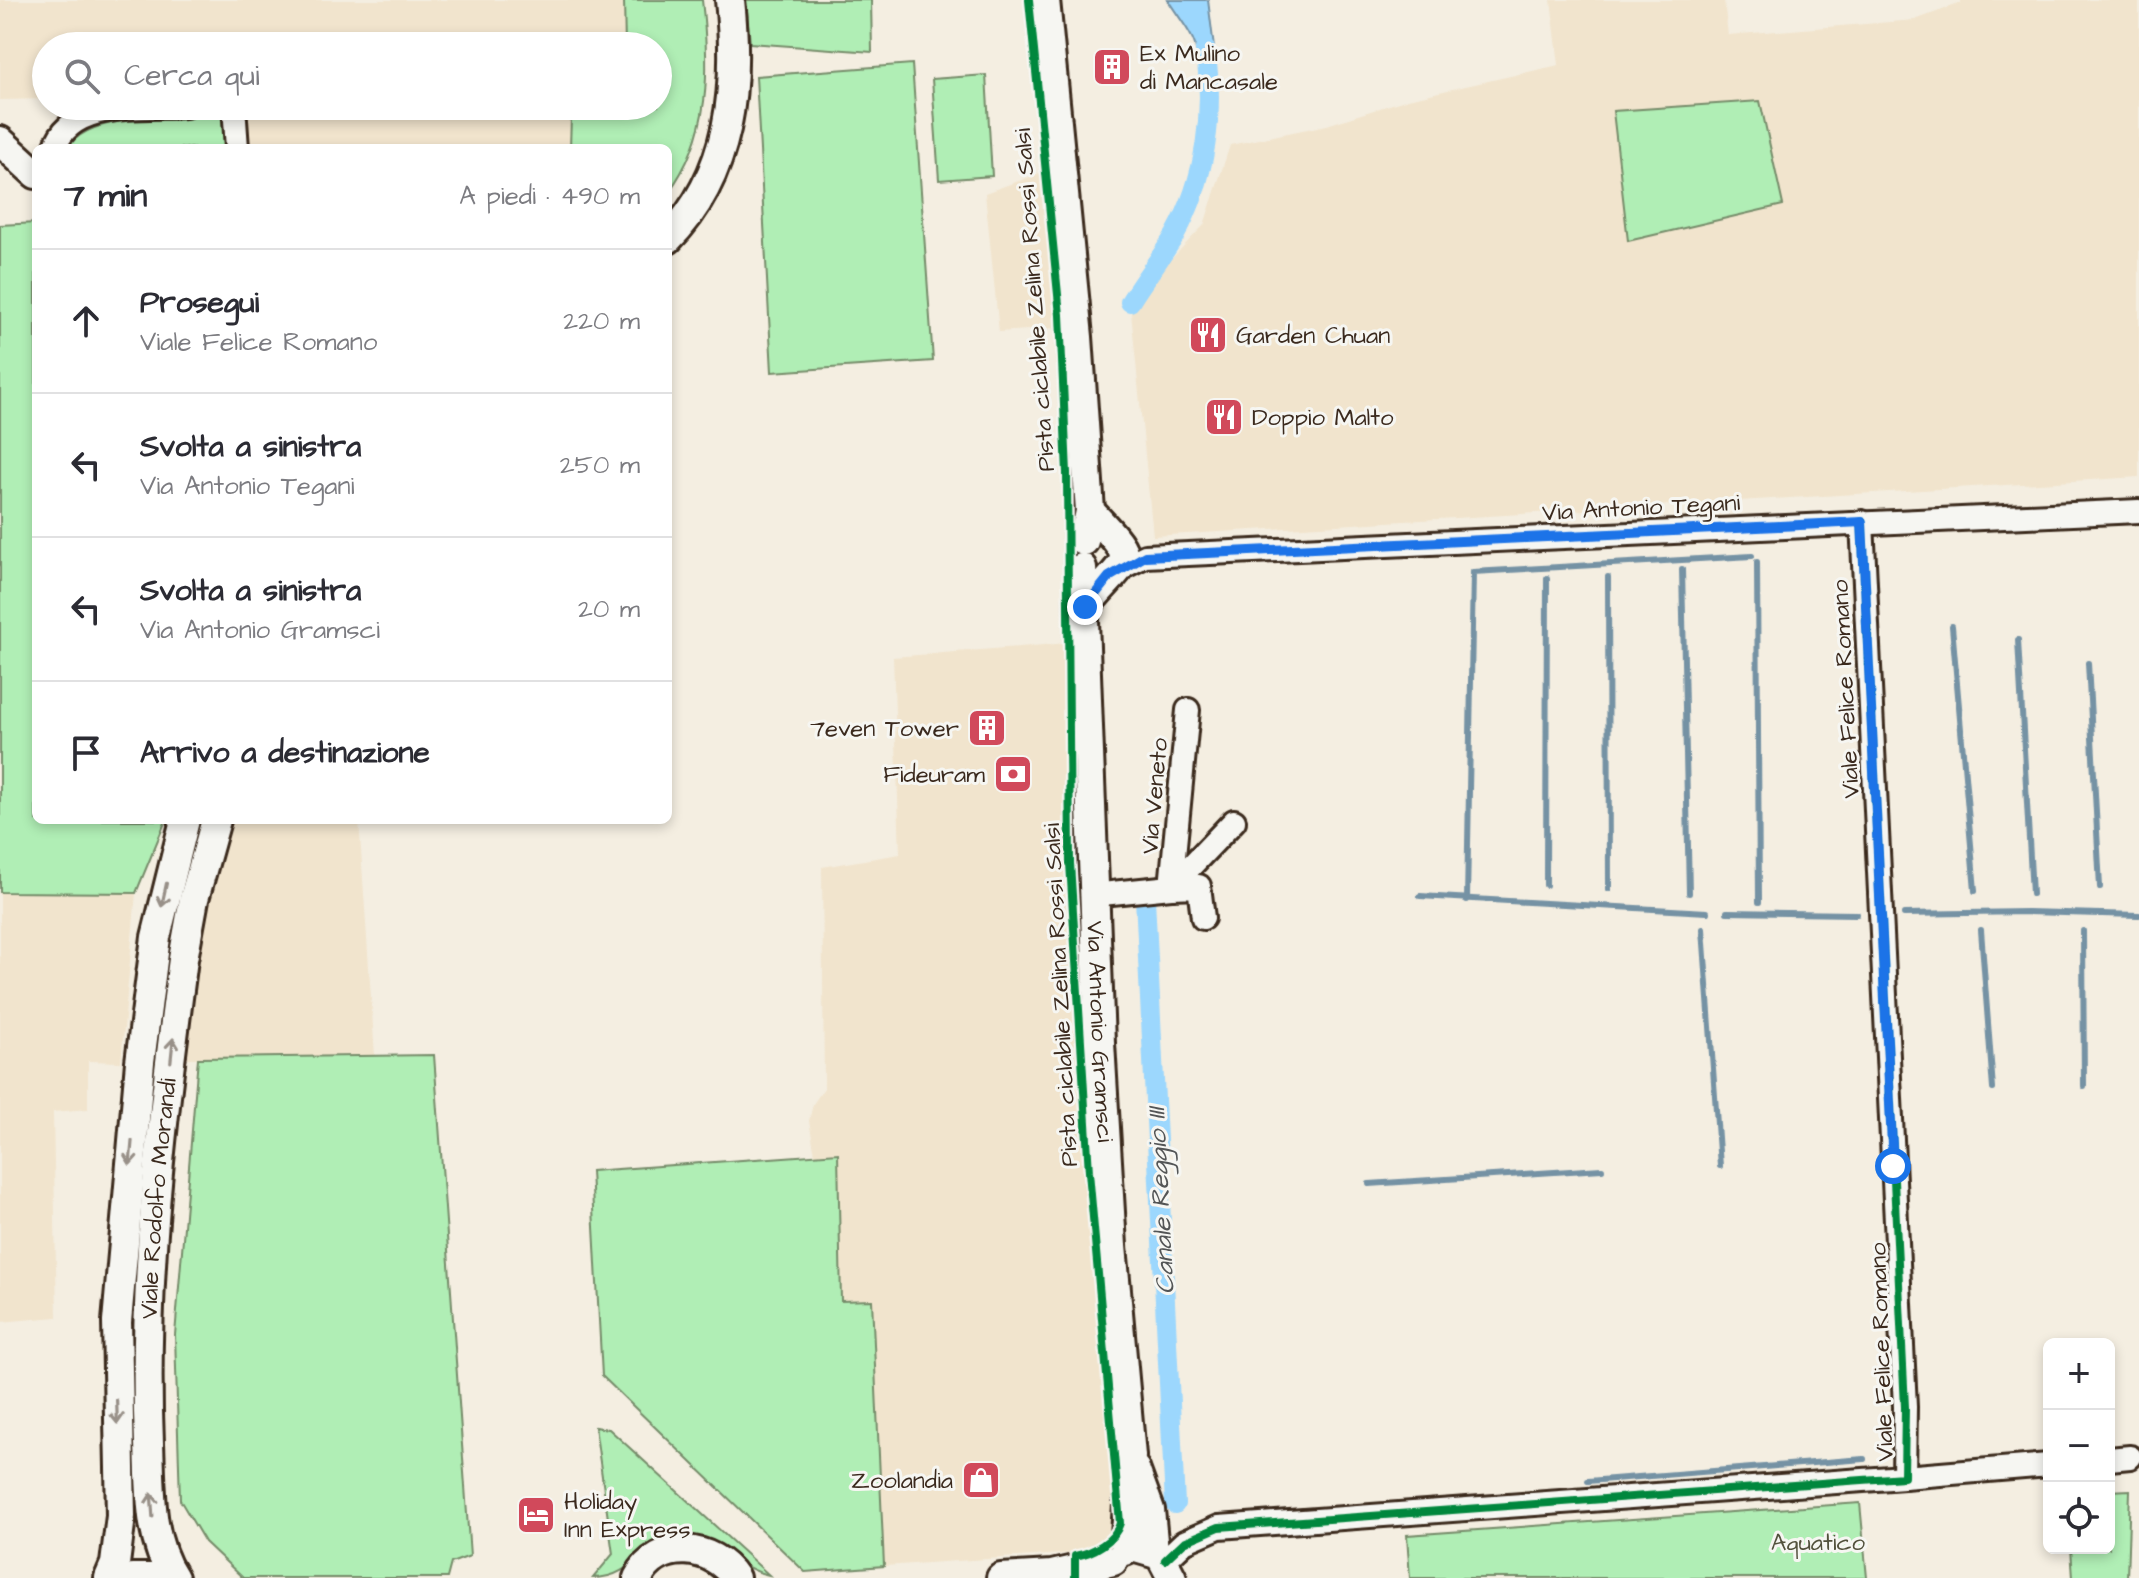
<!DOCTYPE html>
<html lang="it">
<head>
<meta charset="utf-8">
<style>
  body { margin:0; font-family:"Architects Daughter",sans-serif; background:#f7f7f7; color:#2b2b33 }
  .controls { position:absolute; right:24px; bottom:24px; display:grid; overflow:hidden; border-radius:12px; box-shadow:0 4px 12px #0003 }
  .controls button { width:72px; height:72px; display:grid; place-items:center; padding:0; border:0; border-bottom:2px solid #e1e1e2; background:#fff; color:#2b2b33; font:40px sans-serif }
  .stop { position:absolute; width:24px; height:24px; margin:-18px; border:6px solid #1a73e8; border-radius:50%; background:#fff }
  .stop.end { background:#1a73e8; border-color:#fff; box-shadow:0 2px 8px #0008 }
  .list { margin:0; padding:0; list-style:none }
  h2 { display:flex; justify-content:space-between; align-items:center; height:104px; margin:0; padding:0 32px; font-size:34px }
  h2 small { font-size:26px; font-weight:400; color:#7c7c81 }
  .list li { display:grid; grid-template-columns:52px 1fr auto; gap:24px; align-items:center; box-sizing:border-box; height:144px; padding:0 32px; border-top:2px solid #e1e1e2 }
  .list b { display:block; font-size:30px; white-space:nowrap }
  .list p { margin:0; font-size:26px; white-space:nowrap; color:#7c7c81 }
  .list em { font-size:26px; font-style:normal; color:#7c7c81 }
  .icon { flex:none; width:44px; height:44px; fill:none; stroke:currentColor; stroke-width:2; stroke-linecap:round; stroke-linejoin:round }
  .map { position:relative; flex:none; width:2139px; height:1578px; overflow:hidden }
  .search { position:absolute; background:#fff; box-shadow:0 4px 12px #0003; left:32px; top:32px; width:640px; height:88px; display:flex; align-items:center; gap:20px; box-sizing:border-box; padding:0 28px; border-radius:44px; color:#7c7c81; font-size:30px }
  .panel { position:absolute; background:#fff; box-shadow:0 4px 12px #0003; left:32px; top:144px; width:640px; height:680px; border-radius:12px }
  .map>svg:first-child { display:block }
</style>
</head>
<body>
<div class="map">
<svg width="2139" height="1578" viewBox="0 0 2139 1578">
  <rect width="100%" height="100%" fill="#f4eee1"/>
  <filter id="ink" filterUnits="userSpaceOnUse"><feTurbulence type="fractalNoise" baseFrequency=".0125" numOctaves="2"/><feDisplacementMap in="SourceGraphic" scale="16" xChannelSelector="R" yChannelSelector="G"/><feConvolveMatrix kernelMatrix="1 2 1 2 8 2 1 2 1" color-interpolation-filters="sRGB"/></filter>
  <g filter="url(#ink)">
    <!-- built -->
    <g fill="#f1e4cd">
      <polygon points="0,0 624,0 625,46 46,46 46,99 0,100"/>
      <polygon points="1551,0 1724,0 1728,35 1915,20 1961,3 1961,0 2139,0 2139,477 1153,536 1130,302 1204,225 1230,145 1327,125 1408,99 1559,65"/>
      <polygon points="234,106 627,106 627,115 571,117 570,148 237,148"/>
      <polygon points="1041,173 1055,328 999,332 985,193"/>
      <polygon points="1068,643 1065,798 1072,1003 1117,1525 1091,1547 1075,1553 884,1566 872,1301 841,1301 838,1154 815,1154 809,1121 813,1104 824,1088 822,867 900,854 893,657"/>
      <polygon points="228,820 359,820 375,1056 183,1058 201,923"/>
      <polygon points="0,892 136,893 121,1062 88,1061 88,1109 53,1112 57,1317 0,1322"/>
    </g>
    <!-- green -->
    <g fill="#b0eeb5" stroke="#768c6a" stroke-width="2">
      <path d="M624,0H702C710,69 711,135 668,193V148H570L571,117L627,115V106H658V46H625Z"/>
      <polygon points="746,0 871,0 872,52 750,43"/>
      <polygon points="912,64 933,361 772,372 756,76"/>
      <polygon points="986,75 992,176 939,180 932,79"/>
      <polygon points="1760,101 1783,205 1628,241 1613,111"/>
      <path d="M224,116L227,148H68C90,110 183,119 224,116Z"/>
      <polygon points="36,223 36,820 166,820 136,893 0,892 0,225"/>
      <polygon points="434,1055 470,1556 451,1563 447,1578 243,1578 205,1542 180,1500 175,1335 198,1058"/>
      <polygon points="838,1153 841,1301 872,1300 884,1566 805,1572 602,1376 591,1171"/>
      <path d="M595,1427L609,1429L769,1575C738,1569 716,1537 685,1536C637,1533 641,1578 593,1578L613,1554Z"/>
      <polygon points="2130,1490 2127,1578 2073,1578 2071,1548 2109,1548 2109,1491"/>
      <polygon points="1860,1503 1867,1578 1410,1578 1407,1535"/>
    </g>
    <!-- water -->
    <path fill="#9cd7fd" stroke="#7592a4" stroke-width="2" d="M1168,0H1208L1214,48L1196,50C1195,36 1176,14 1168,0Z"/>
    <g fill="none" stroke-linecap="round" stroke-linejoin="round">
      <!-- stream -->
      <g stroke="#7592a4" stroke-width="6">
        <polyline points="1757,562 1759,902"/>
        <polyline points="1682,569 1689,893"/>
        <polyline points="1608,577 1609,889"/>
        <polyline points="1952,626 1975,891"/>
        <polyline points="2018,640 2032,894"/>
        <polyline points="2088,663 2100,887"/>
        <polyline points="1546,885 1547,578"/>
        <polyline points="1420,896 1707,912"/>
        <polyline points="1467,900 1473,572 1752,556"/>
        <polyline points="1727,912 1857,914"/>
        <polyline points="1904,914 2027,912 2139,915"/>
        <polyline points="1703,929 1720,1166"/>
        <polyline points="1981,930 1993,1089"/>
        <polyline points="2083,931 2084,1087"/>
        <polyline points="1369,1184 1602,1169"/>
        <polyline points="1588,1481 1864,1459"/>
      </g>
      <!-- canal -->
      <g stroke="#9cd7fd" stroke-width="20">
        <path d="M1130,302C1144,279 1161,258 1175,235C1206,180 1215,110 1205,49"/>
        <polyline points="1145,898 1175,1504"/>
      </g>
      <defs>
        <g id="minor">
          <polyline points="234,106 237,148"/>
          <path d="M55,148C70,99 144,109 185,106"/>
          <polyline points="1121,568 1145,556 2139,511"/>
          <polyline points="1171,887 1234,821"/>
          <polyline points="1171,887 1199,886 1203,918"/>
          <polyline points="1092,895 1171,887 1188,710"/>
          <polyline points="2109,1459 2130,1457"/>
          <polyline points="1904,1477 2049,1465"/>
          <polyline points="1165,1560 1184,1542 1219,1527 1904,1477 1905,1407 1862,522"/>
        </g>
        <g id="tertiary">
          <polyline points="1045,0 1078,337 1090,511 1084,541"/>
          <polyline points="0,141 36,174"/>
          <path d="M668,239C732,174 739,85 730,0"/>
          <path id="s1" d="M1082,568L1100,1043L1112,1246L1131,1456L1125,1551"/>
          <path d="M1085,607C1129,553 1142,566 1090,511"/>
          <polyline points="1135,1469 1150,1510 1154,1551"/>
          <polyline points="1136,1548 1160,1555 1172,1578"/>
          <polyline points="109,1578 115,1564 121,1516 117,1322 140,1062 156,937 185,820"/>
          <polyline points="132,1578 151,1578"/>
          <path id="s2" d="M174,1578C148,1538 151,1489 149,1443C142,1281 162,1119 183,959L194,899L216,820"/>
          <path d="M638,1578C658,1538 713,1544 735,1578"/>
          <polyline points="1001,1578 1052,1575 1113,1561"/>
        </g>
      </defs>
      <!-- minor casing -->
      <use href="#minor" stroke="#3b2a1e" stroke-width="28"/>
      <!-- tertiary casing -->
      <use href="#tertiary" stroke="#3b2a1e" stroke-width="34"/>
      <!-- minor -->
      <use href="#minor" stroke="#f6f6f2" stroke-width="22"/>
      <!-- tertiary -->
      <use href="#tertiary" stroke="#f6f6f2" stroke-width="28"/>
      <defs>
        <g id="cycleway">
          <path d="M1029,0L1060,315L1067,473L1070,863L1089,1172L1120,1523C1115,1541 1093,1553 1075,1556V1578"/>
          <polyline points="1165,1560 1184,1542 1219,1527 1904,1477 1905,1407 1862,522"/>
        </g>
      </defs>
      <!-- cycleway casing -->
      <use href="#cycleway" stroke="#f6f6f2" stroke-width="13"/>
      <!-- cycleway -->
      <use href="#cycleway" stroke="#00873e" stroke-width="8"/>
    </g>
    <!-- one-way arrows -->
    <defs><path id="oneway-shaft" d="M-6 0H5M1.5-3L5.5 0L1.5 3" fill="none" stroke-width="1.6" stroke-linecap="round" stroke-linejoin="round" transform="scale(2)"/></defs>
    <g stroke="#989088">
      <use href="#oneway-shaft" transform="translate(164 895) rotate(102)"/>
      <use href="#oneway-shaft" transform="translate(172 1050) rotate(-84)"/>
      <use href="#oneway-shaft" transform="translate(131 1153) rotate(95)"/>
      <use href="#oneway-shaft" transform="translate(117 1412) rotate(88)"/>
      <use href="#oneway-shaft" transform="translate(152 1505) rotate(-94)"/>
    </g>
  </g>
  <g fill="none" stroke-linecap="round" stroke-linejoin="round" filter="url(#ink)">
    <!-- route -->
    <polyline stroke="#1a73e8" stroke-width="10" points="1085,607 1109,577 1145,556 1862,522 1893,1166"/>
  </g>
  <!-- icons -->
  <defs>
    <symbol id="building-square" viewBox="-11 -11 22 22"><rect x="-9" y="-9" width="18" height="18" rx="4" fill="#d1495b" stroke="#f6f6f2"/><path d="M-4-6H4V6H1V3H-1V6H-4ZM-2.5-4.3h1.7v1.8h-1.7ZM.8-4.3h1.7v1.8H.8ZM-2.5-1h1.7V.8h-1.7ZM.8-1h1.7V.8H.8Z" fill="#fff"/></symbol>
    <symbol id="restaurant-square" viewBox="-11 -11 22 22"><rect x="-9" y="-9" width="18" height="18" rx="4" fill="#d1495b" stroke="#f6f6f2"/><path d="M-5-6h1v4h1v-4h1v4h1v-4h1v5L-1.5 .5V6h-2V.5L-5-1ZM5-6V6H3V1.5H1.5Q1.5-4 5-6Z" fill="#fff"/></symbol>
    <symbol id="bank-square" viewBox="-11 -11 22 22"><rect x="-9" y="-9" width="18" height="18" rx="4" fill="#d1495b" stroke="#f6f6f2"/><path d="M-6-4H6V4H-6ZM0-2.3a2.3 2.3 0 1 0 0 4.6a2.3 2.3 0 1 0 0-4.6Z" fill="#fff"/></symbol>
    <symbol id="shop-square" viewBox="-11 -11 22 22"><rect x="-9" y="-9" width="18" height="18" rx="4" fill="#d1495b" stroke="#f6f6f2"/><path d="M-5-2.5h2.3a2.7 3.5 0 0 1 5.4 0H5L5.5 6h-11ZM-1.5-2.5h3a1.5 2.3 0 0 0-3 0Z" fill="#fff"/></symbol>
    <symbol id="hotel-square" viewBox="-11 -11 22 22"><rect x="-9" y="-9" width="18" height="18" rx="4" fill="#d1495b" stroke="#f6f6f2"/><path d="M-6-4.5h1.5V1H6V5H4.5V3h-9V5H-6ZM-4 0a1.8 1.8 0 1 1 3.6 0ZM.5 0V-2.5h3Q6-2.5 6 0Z" fill="#fff"/></symbol>
  </defs>
  <g fill-rule="evenodd">
    <use href="#building-square" x="1090" y="45" width="44" height="44"/>
    <use href="#restaurant-square" x="1186" y="313" width="44" height="44"/>
    <use href="#restaurant-square" x="1202" y="395" width="44" height="44"/>
    <use href="#building-square" x="965" y="706" width="44" height="44"/>
    <use href="#bank-square" x="991" y="752" width="44" height="44"/>
    <use href="#shop-square" x="959" y="1458" width="44" height="44"/>
    <use href="#hotel-square" x="514" y="1493" width="44" height="44"/>
  </g>
  <g text-anchor="middle" stroke-width="6" stroke-linejoin="round" paint-order="stroke">
    <!-- poi labels -->
    <g font-size="24" fill="#3b2a1e" stroke="#f6f6f2" text-anchor="start">
      <text x="1140" y="61">Ex Mulino<tspan x="1140" dy="28">di Mancasale</tspan></text>
      <text x="1236" y="343">Garden Chuan</text>
      <text x="1252" y="425">Doppio Malto</text>
      <text x="959" y="736" text-anchor="end">7even Tower</text>
      <text x="985" y="782" text-anchor="end">Fideuram</text>
      <text x="953" y="1488" text-anchor="end">Zoolandia</text>
      <text x="564" y="1509">Holiday<tspan x="564" dy="28">Inn Express</tspan></text>
    </g>
    <!-- street labels -->
    <g font-size="24" fill="#3b2a1e" stroke="#f6f6f2">
      <text transform="translate(1034 300) rotate(-94)" y="8">Pista ciclabile Zelina Rossi Salsi</text>
      <text transform="translate(1641 507) rotate(-3)" y="8">Via Antonio Tegani</text>
      <text transform="translate(1845 689) rotate(-93)" y="8">Viale Felice Romano</text>
      <text transform="translate(1154 796) rotate(-85)" y="8">Via Veneto</text>
      <text transform="translate(1060 995) rotate(-93)" y="8">Pista ciclabile Zelina Rossi Salsi</text>
      <text dy="8" stroke="none"><textPath href="#s1" startOffset="464">Via Antonio Gramsci</textPath></text>
      <text dy="8" stroke="none"><textPath href="#s2" startOffset="384">Viale Rodolfo Morandi</textPath></text>
      <text transform="translate(1881 1352) rotate(-92)" y="8">Viale Felice Romano</text>
    </g>
    <!-- park labels -->
    <g font-size="24" fill="#52513c" stroke="#f6f6f2">
      <text x="1818" y="1550">Aquatico</text>
    </g>
    <!-- water labels -->
    <g font-size="26" font-style="italic" fill="#535556" stroke="#f6f6f2">
      <text transform="translate(1160 1201) rotate(-93)" y="9">Canale Reggio III</text>
    </g>
  </g>
</svg>
<div class="controls">
<button>+</button>
<button>−</button>
<button><svg class="icon" aria-label="locate" viewBox="0 0 24 24"><circle cx="12" cy="12" r="6"/><path d="M12 2v4M12 18v4M2 12h4M18 12h4"/></svg></button>
</div>
<div class="stop" style="left:1893px;top:1166px"></div>
<div class="stop end" style="left:1085px;top:607px"></div>
<div class="search"><svg class="icon" aria-label="search" viewBox="0 0 24 24"><circle cx="10" cy="10" r="6"/><path d="M15 15l6 6"/></svg>Cerca qui</div>
<section class="panel">
<h2>7 min<small>A piedi · 490 m</small></h2>
<ul class="list">
<li><svg class="icon" aria-label="ahead" viewBox="0 0 24 24"><path d="M12 20V5M6 11l6-6 6 6"/></svg><div><b>Prosegui</b><p>Viale Felice Romano</p></div><em>220 m</em></li>
<li><svg class="icon" aria-label="left" viewBox="0 0 24 24"><path d="M17 20v-9H6M10 6l-5 5 5 5"/></svg><div><b>Svolta a sinistra</b><p>Via Antonio Tegani</p></div><em>250 m</em></li>
<li><svg class="icon" aria-label="left" viewBox="0 0 24 24"><path d="M17 20v-9H6M10 6l-5 5 5 5"/></svg><div><b>Svolta a sinistra</b><p>Via Antonio Gramsci</p></div><em>20 m</em></li>
<li><svg class="icon" aria-label="arrive" viewBox="0 0 24 24"><path d="M6 21V4h12l-3 4 3 4H6"/></svg><div><b>Arrivo a destinazione</b></div></li>
</ul>
</section>
</div>
</body>
</html>
